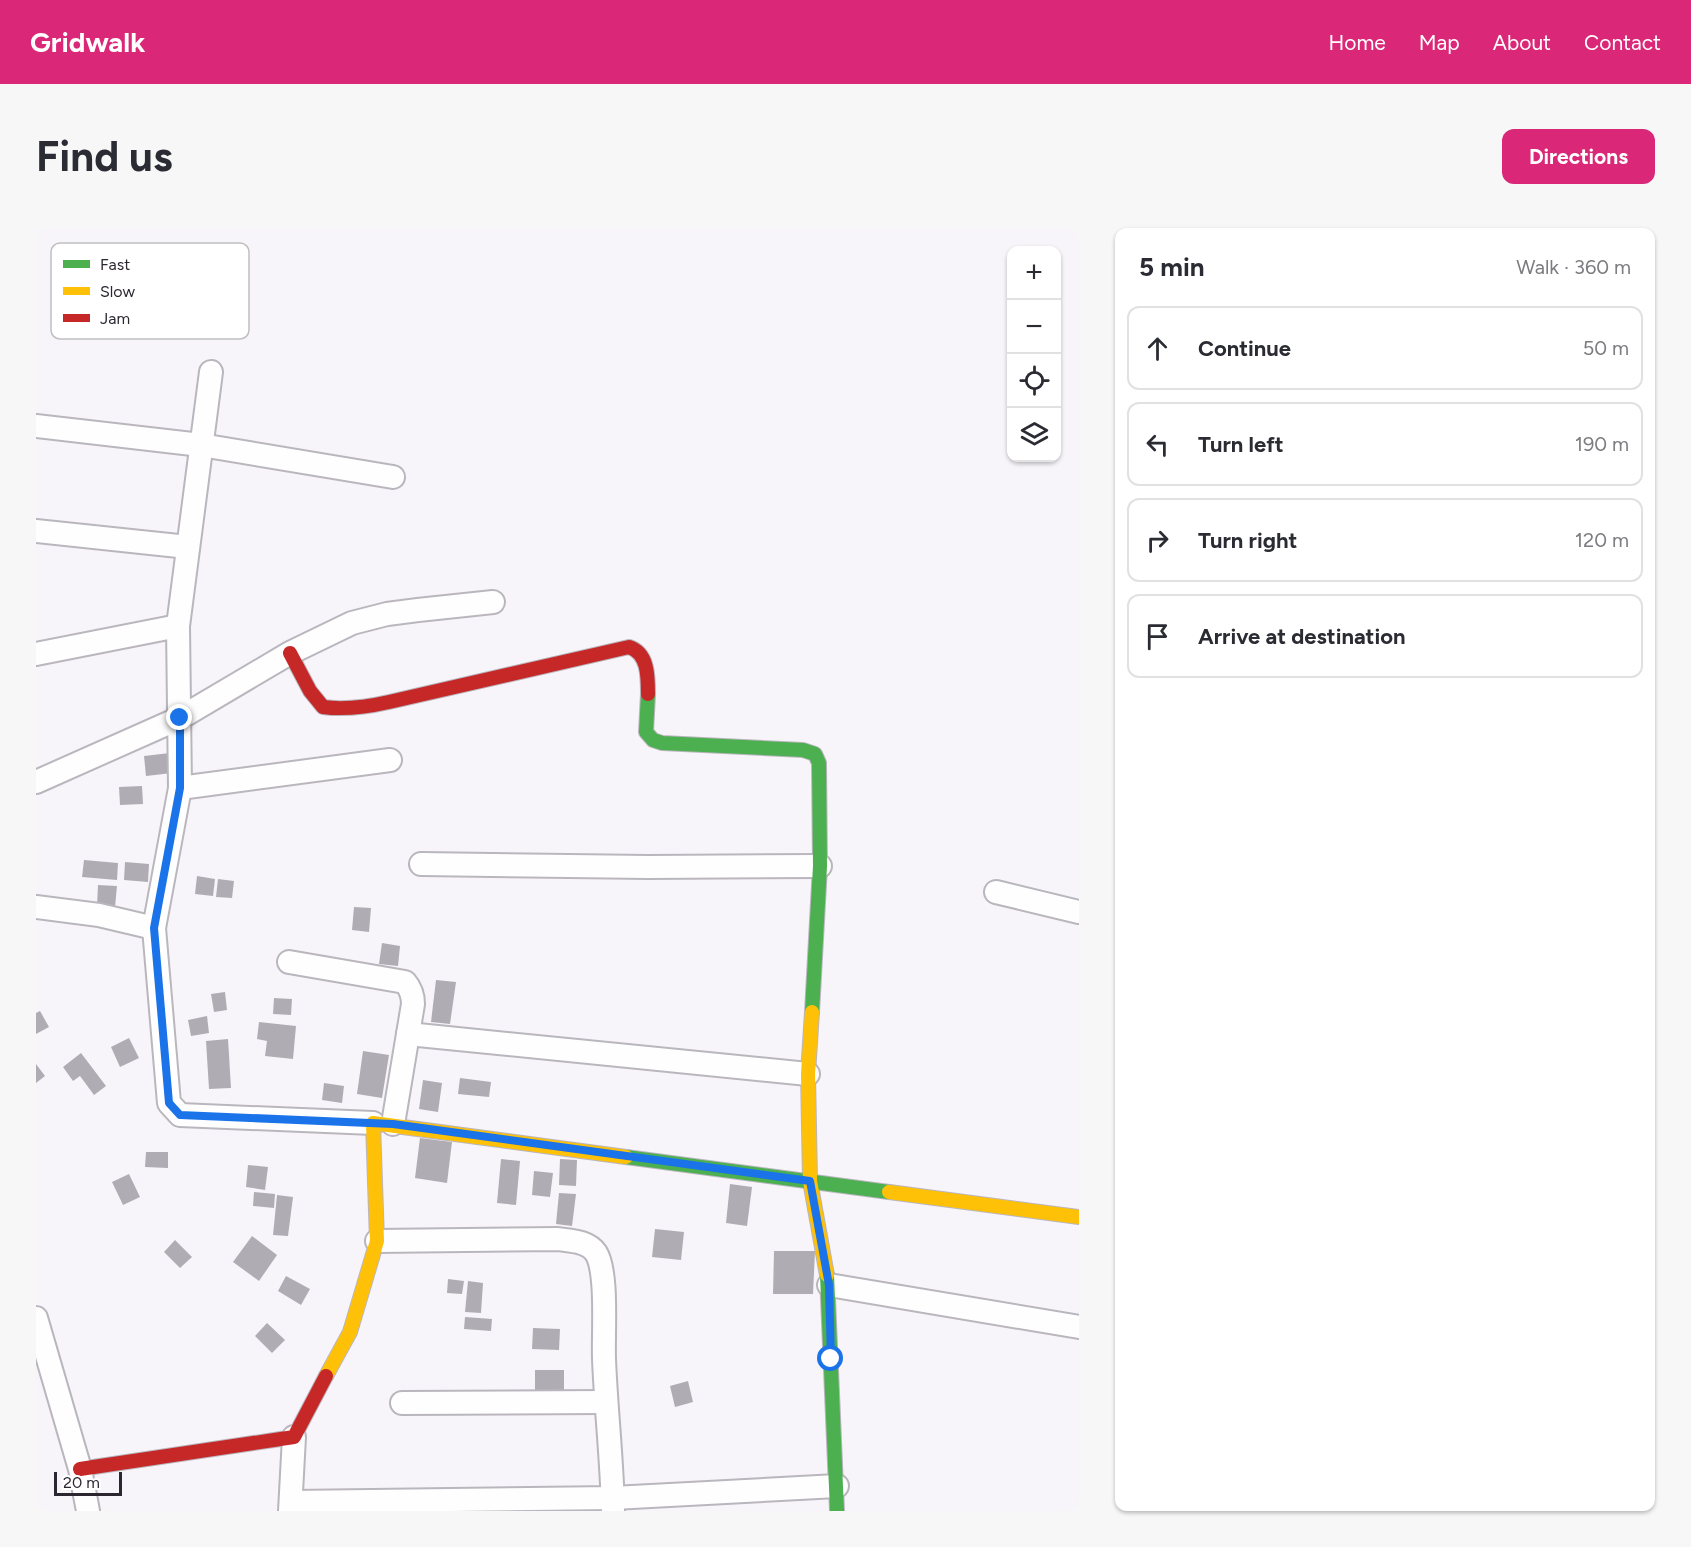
<!DOCTYPE html>
<html lang="en">
<head>
<meta charset="utf-8">
<style>
  body { margin:0; font-family:Figtree,sans-serif; background:#f7f7f7; color:#2b2b33 }
  .controls { position:absolute; right:18px; top:18px; display:grid; overflow:hidden; border-radius:12px; box-shadow:0 2px 4px #0004 }
  .controls button { width:54px; height:54px; display:grid; place-items:center; padding:0; border:0; border-bottom:2px solid #e1e1e2; background:#fff; color:#2b2b33; font:30px sans-serif }
  .scale { position:absolute; left:18px; bottom:15px; width:68px; box-sizing:border-box; padding-left:6px; border:3px solid #2b2630; border-top:0; font-size:16px; line-height:21px; white-space:nowrap; color:#2b2630; -webkit-text-stroke:4px #fff; paint-order:stroke }
  .stop { position:absolute; width:18px; height:18px; margin:-14px; border:4px solid #1a73e8; border-radius:50%; background:#fff }
  .stop.end { background:#1a73e8; border-color:#fff; box-shadow:0 2px 6px #0008 }
  .list { margin:0; padding:0; list-style:none }
  h2 { display:flex; justify-content:space-between; align-items:center; height:78px; margin:0; padding:0 24px; font-size:26px }
  h2 small { font-size:20px; font-weight:400; color:#7c7c81 }
  .list li { display:grid; grid-template-columns:39px 1fr auto; gap:18px; align-items:center; box-sizing:border-box; height:84px; margin:0 12px 12px; padding:0 12px; border:2px solid #e1e1e2; border-radius:12px }
  .list b { display:block; font-size:22px; white-space:nowrap }
  .list em { font-size:20px; font-style:normal; color:#7c7c81 }
  .icon { flex:none; width:33px; height:33px; fill:none; stroke:currentColor; stroke-width:2; stroke-linecap:round; stroke-linejoin:round }
  .map { position:relative; flex:none; width:1043px; height:1283px; overflow:hidden; border-radius:12px }
  header { display:flex; align-items:center; gap:36px; box-sizing:border-box; height:84px; padding:0 30px; background:#db2777; color:#fff }
  header strong { font-size:28px }
  nav { display:flex; gap:33px; margin-inline-start:auto; font-size:21px }
  .intro { display:flex; align-items:center; justify-content:space-between; box-sizing:border-box; height:144px; padding:0 36px }
  h1 { margin:0; font-size:42px }
  .button { padding:15px 27px; border-radius:12px; background:#db2777; color:#fff; font-size:21px; font-weight:700 }
  main { display:flex; gap:36px; padding:0 36px }
  aside { flex:1; background:#fff; border-radius:12px; box-shadow:0 2px 4px #0004 }
  .map>svg:first-child { display:block }
</style>
</head>
<body>
<header>
<strong>Gridwalk</strong>
<nav><a>Home</a><a>Map</a><a>About</a><a>Contact</a></nav>
</header>
<div class="intro"><h1>Find us</h1><a class="button">Directions</a></div>
<main>
<div class="map">
<svg width="1043" height="1283" viewBox="0 0 1043 1283">
  <rect width="100%" height="100%" fill="#f8f5fa"/>
  <!-- building -->
  <g fill="#b0acb3">
    <polygon points="134,525 136,545 110,548 108,528"/>
    <polygon points="106,558 107,576 84,577 83,559"/>
    <polygon points="48,632 82,635 81,652 46,649"/>
    <polygon points="89,634 113,636 112,654 88,652"/>
    <polygon points="161,648 179,651 177,668 159,666"/>
    <polygon points="182,651 198,653 196,670 180,669"/>
    <polygon points="62,657 81,658 79,679 61,678"/>
    <polygon points="318,679 335,680 333,704 316,702"/>
    <polygon points="346,715 364,718 362,738 343,736"/>
    <polygon points="400,752 420,754 414,796 395,794"/>
    <polygon points="189,764 191,782 178,784 175,766"/>
    <polygon points="238,770 256,771 255,787 237,786"/>
    <polygon points="4,783 13,799 0,806 0,785"/>
    <polygon points="171,788 173,805 155,808 152,792"/>
    <polygon points="223,794 260,798 257,831 229,828 231,813 221,811"/>
    <polygon points="93,810 103,830 84,839 75,819"/>
    <polygon points="192,811 195,860 173,861 170,813"/>
    <polygon points="327,823 353,827 346,870 321,866"/>
    <polygon points="45,825 70,858 58,867 44,848 37,853 27,839"/>
    <polygon points="0,836 9,848 0,855"/>
    <polygon points="424,850 455,854 453,869 422,866"/>
    <polygon points="387,852 406,855 402,884 383,881"/>
    <polygon points="288,855 308,858 306,875 286,872"/>
    <polygon points="384,910 416,914 411,955 379,950"/>
    <polygon points="110,924 132,924 132,940 109,939"/>
    <polygon points="465,931 484,933 480,977 461,975"/>
    <polygon points="524,931 541,932 540,958 523,957"/>
    <polygon points="212,937 232,939 229,962 210,959"/>
    <polygon points="498,943 517,945 514,969 496,967"/>
    <polygon points="93,946 104,969 87,977 76,954"/>
    <polygon points="694,956 716,959 711,998 690,995"/>
    <polygon points="218,964 239,966 238,980 217,978"/>
    <polygon points="523,965 540,966 536,998 520,996"/>
    <polygon points="241,967 257,969 252,1008 237,1007"/>
    <polygon points="619,1001 648,1004 645,1032 616,1029"/>
    <polygon points="216,1008 241,1027 223,1053 197,1034"/>
    <polygon points="139,1012 156,1029 144,1040 128,1024"/>
    <polygon points="738,1023 779,1023 777,1066 737,1066"/>
    <polygon points="250,1048 274,1061 265,1077 242,1063"/>
    <polygon points="412,1051 428,1053 426,1066 411,1065"/>
    <polygon points="432,1053 447,1055 445,1085 429,1084"/>
    <polygon points="429,1089 456,1091 455,1103 428,1101"/>
    <polygon points="231,1095 249,1112 236,1125 219,1108"/>
    <polygon points="497,1100 524,1101 523,1122 496,1121"/>
    <polygon points="499,1142 528,1142 528,1162 499,1163"/>
    <polygon points="652,1153 657,1174 639,1179 634,1158"/>
  </g>
  <g fill="none" stroke-linecap="round" stroke-linejoin="round">
    <defs>
      <g id="street">
        <polyline points="175,144 142,398 144,560 118,700 133,875 144,887 337,895"/>
        <polyline points="0,198 165,217 357,249"/>
        <polyline points="0,303 152,319"/>
        <polyline points="0,426 142,398"/>
        <polyline points="0,554 144,490 254,425 316,395 351,386 382,382 457,374"/>
        <polyline points="144,560 354,532"/>
        <polyline points="385,636 612,639 784,638"/>
        <polyline points="960,664 1043,684"/>
        <polyline points="0,679 63,687 118,700"/>
        <path d="M253,734L369,754C375,761 377,767 377,776L357,896"/>
        <polyline points="372,806 772,846"/>
        <path d="M341,1013L522,1011C535,1013 552,1013 560,1025C572,1044 567,1106 568,1131C570,1181 576,1232 577,1283"/>
        <polyline points="793,1057 1043,1099"/>
        <polyline points="0,1090 44,1241 52,1283"/>
        <polyline points="366,1175 570,1174"/>
        <polyline points="255,1274 577,1270 801,1258"/>
        <polyline points="254,1283 258,1209"/>
      </g>
      <g id="fast">
        <polyline points="612,466 610,504 617,512 626,515 767,522 779,526 783,535 784,638 776,784"/>
        <polyline points="590,929 853,964"/>
        <polyline points="791,1047 801,1283"/>
      </g>
      <g id="slow">
        <polyline points="776,784 772,846 774,953 791,1047"/>
        <polyline points="853,964 1043,989"/>
        <polyline points="290,1148 314,1104 341,1013 337,895 590,929"/>
      </g>
      <g id="jam">
        <path d="M254,425L274,463L287,479C309,482 331,479 353,474L593,419C612,425 612,448 612,466"/>
        <polyline points="44,1241 258,1209 290,1148"/>
      </g>
    </defs>
    <!-- street casing -->
    <use href="#street" stroke="#bab6be" stroke-width="26"/>
    <!-- fast casing -->
    <use href="#fast" stroke="#bab6be" stroke-width="16"/>
    <!-- slow casing -->
    <use href="#slow" stroke="#bab6be" stroke-width="16"/>
    <!-- jam casing -->
    <use href="#jam" stroke="#bab6be" stroke-width="16"/>
    <!-- street -->
    <use href="#street" stroke="#fefefe" stroke-width="22"/>
    <!-- fast -->
    <use href="#fast" stroke="#4caf50" stroke-width="14"/>
    <!-- slow -->
    <use href="#slow" stroke="#ffc107" stroke-width="14"/>
    <!-- jam -->
    <use href="#jam" stroke="#c62828" stroke-width="14"/>
  </g>
  <g fill="none" stroke-linecap="round" stroke-linejoin="round">
    <!-- route -->
    <polyline stroke="#1a73e8" stroke-width="8" points="144,490 144,560 118,700 133,875 144,887 357,896 774,953 793,1057 795,1131"/>
  </g>
  <!-- legend -->
  <rect x="15" y="15" width="198" height="96" rx="9" fill="#fff" stroke="#bfbec1" stroke-width="1.5"/>
  <rect x="27" y="32" width="27" height="8" fill="#4caf50"/>
  <rect x="27" y="59" width="27" height="8" fill="#ffc107"/>
  <rect x="27" y="86" width="27" height="8" fill="#c62828"/>
  <g font-size="16" fill="#2b2630">
    <text x="64" y="42">Fast</text>
    <text x="64" y="69">Slow</text>
    <text x="64" y="96">Jam</text>
  </g>
</svg>
<div class="controls">
<button>+</button>
<button>−</button>
<button><svg class="icon" aria-label="locate" viewBox="0 0 24 24"><circle cx="12" cy="12" r="6"/><path d="M12 2v4M12 18v4M2 12h4M18 12h4"/></svg></button>
<button><svg class="icon" aria-label="layers" viewBox="0 0 24 24"><path d="M12 4l9 5-9 5-9-5zM3 14l9 5 9-5"/></svg></button>
</div>
<div class="scale">20 m</div>
<div class="stop" style="left:795px;top:1131px"></div>
<div class="stop end" style="left:144px;top:490px"></div>
</div>
<aside>
<h2>5 min<small>Walk · 360 m</small></h2>
<ul class="list">
<li><svg class="icon" aria-label="ahead" viewBox="0 0 24 24"><path d="M12 20V5M6 11l6-6 6 6"/></svg><div><b>Continue</b></div><em>50 m</em></li>
<li><svg class="icon" aria-label="left" viewBox="0 0 24 24"><path d="M17 20v-9H6M10 6l-5 5 5 5"/></svg><div><b>Turn left</b></div><em>190 m</em></li>
<li><svg class="icon" aria-label="right" viewBox="0 0 24 24"><path d="M7 20v-9h11M14 6l5 5-5 5"/></svg><div><b>Turn right</b></div><em>120 m</em></li>
<li><svg class="icon" aria-label="arrive" viewBox="0 0 24 24"><path d="M6 21V4h12l-3 4 3 4H6"/></svg><div><b>Arrive at destination</b></div></li>
</ul>
</aside>
</main>
</body>
</html>
